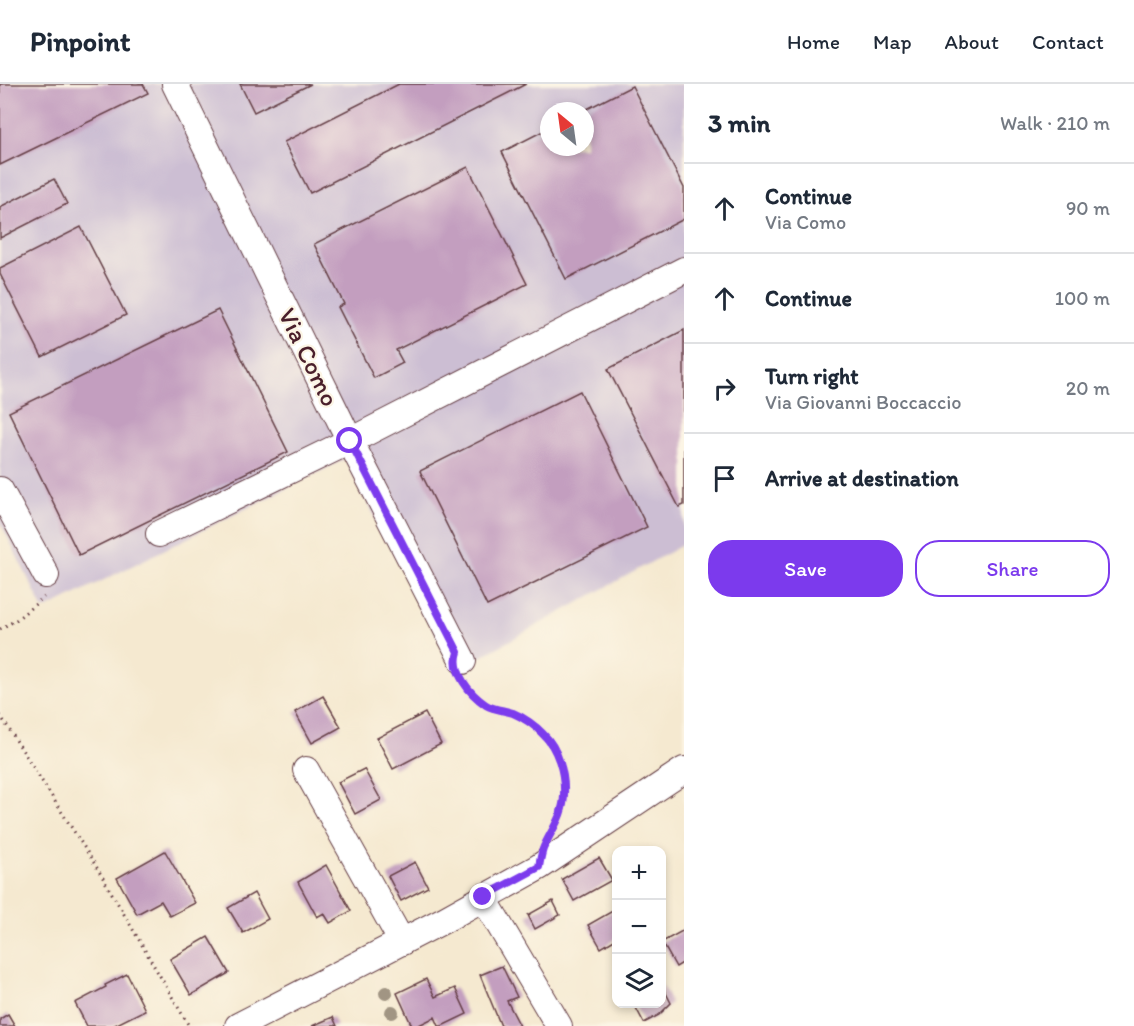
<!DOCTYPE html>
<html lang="en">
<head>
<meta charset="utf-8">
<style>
  body { margin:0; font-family:Itim,sans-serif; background:#f6f6f7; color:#1f2937 }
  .controls { position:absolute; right:18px; bottom:18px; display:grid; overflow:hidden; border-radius:12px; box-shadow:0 3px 9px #0003 }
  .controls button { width:54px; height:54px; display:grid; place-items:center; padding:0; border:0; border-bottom:2px solid #e0e1e3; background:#fff; color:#1f2937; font:30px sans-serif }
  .compass { position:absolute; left:540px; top:18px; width:54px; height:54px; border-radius:50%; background:#fff; box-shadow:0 3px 9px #0003; rotate:331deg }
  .stop { position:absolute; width:18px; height:18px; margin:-14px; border:4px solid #7c3aed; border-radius:50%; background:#fff }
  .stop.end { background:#7c3aed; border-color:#fff; box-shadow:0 2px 6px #0008 }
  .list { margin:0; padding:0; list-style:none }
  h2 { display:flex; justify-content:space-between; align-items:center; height:78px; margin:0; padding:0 24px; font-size:26px }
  h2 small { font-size:20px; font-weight:400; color:#747a83 }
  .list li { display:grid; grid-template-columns:39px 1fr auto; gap:18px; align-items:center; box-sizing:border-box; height:90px; padding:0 24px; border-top:2px solid #e0e1e3 }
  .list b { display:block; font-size:22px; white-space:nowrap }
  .list p { margin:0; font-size:20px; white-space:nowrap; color:#747a83 }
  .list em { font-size:20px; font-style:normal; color:#747a83 }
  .actions { display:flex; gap:12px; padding:18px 24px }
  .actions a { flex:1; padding:14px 0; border:2px solid #7c3aed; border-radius:24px; text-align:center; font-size:21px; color:#7c3aed }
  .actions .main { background:#7c3aed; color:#fff }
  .icon { flex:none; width:33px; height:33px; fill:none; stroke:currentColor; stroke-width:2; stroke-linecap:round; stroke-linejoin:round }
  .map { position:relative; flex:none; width:684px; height:942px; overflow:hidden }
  header { display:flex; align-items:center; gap:36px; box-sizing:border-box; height:84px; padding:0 30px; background:#fff; border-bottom:2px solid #e0e1e3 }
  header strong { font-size:28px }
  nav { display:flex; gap:33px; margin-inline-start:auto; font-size:21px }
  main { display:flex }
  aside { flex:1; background:#fff }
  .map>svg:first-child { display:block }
</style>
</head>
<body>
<header>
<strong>Pinpoint</strong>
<nav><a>Home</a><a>Map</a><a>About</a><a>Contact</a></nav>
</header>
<main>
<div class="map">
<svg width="684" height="942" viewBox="0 0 684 942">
  <rect width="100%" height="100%" fill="#fcf5e5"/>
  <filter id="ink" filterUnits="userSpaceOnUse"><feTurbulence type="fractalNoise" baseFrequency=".0167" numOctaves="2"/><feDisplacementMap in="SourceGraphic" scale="12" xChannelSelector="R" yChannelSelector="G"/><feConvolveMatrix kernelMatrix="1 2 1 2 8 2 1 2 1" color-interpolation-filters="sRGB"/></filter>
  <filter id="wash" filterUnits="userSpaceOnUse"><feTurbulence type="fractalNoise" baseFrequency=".008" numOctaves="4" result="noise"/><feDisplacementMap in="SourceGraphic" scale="24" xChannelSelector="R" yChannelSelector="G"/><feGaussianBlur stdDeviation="1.35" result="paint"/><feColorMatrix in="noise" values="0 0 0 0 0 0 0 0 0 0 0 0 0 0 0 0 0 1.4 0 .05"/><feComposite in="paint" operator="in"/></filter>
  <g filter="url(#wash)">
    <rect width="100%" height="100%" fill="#f5e9d0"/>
    <!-- industrial -->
    <path fill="#ccbed3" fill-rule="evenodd" d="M0,0H684V460L455,587L345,375L44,526L0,438ZM549,27H585V63H549Z"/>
    <g id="blocks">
      <!-- building -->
      <g fill="#c39ebf">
        <polygon points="0,0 143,0 148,9 0,81"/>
        <polygon points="240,0 311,0 254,28"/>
        <polygon points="399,0 526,0 310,109 284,58"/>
        <polygon points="632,2 684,104 684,135 566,195 502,68 549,44 549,63 585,63 585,26"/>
        <polygon points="468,83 527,200 396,266 403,279 374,294 338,223 344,220 314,160"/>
        <polygon points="54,95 67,120 0,154 0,123"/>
        <polygon points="81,143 126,231 42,273 0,190 0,184"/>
        <polygon points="218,226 288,368 79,471 9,328"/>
        <polygon points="684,246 684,421 679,423 608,285"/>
        <polygon points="580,307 647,443 487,522 420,387"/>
        <polygon points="323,612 341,643 312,659 295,628"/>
        <polygon points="425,629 441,660 393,685 377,654"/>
        <polygon points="364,685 381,716 355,730 338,698"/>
        <polygon points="165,767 195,819 170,832 161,817 137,830 117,794"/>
        <polygon points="599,774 612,796 574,817 562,795"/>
        <polygon points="415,778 428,803 401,817 388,792"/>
        <polygon points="326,781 351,827 330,839 324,829 317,833 298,798"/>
        <polygon points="254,809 268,835 243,849 228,824"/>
        <polygon points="553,817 560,831 535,845 528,831"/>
        <polygon points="616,825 616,855 601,864 588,841"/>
        <polygon points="684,846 684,878 676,883 662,858"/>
        <polygon points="208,853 229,889 191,911 170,875"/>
        <polygon points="502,882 517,913 507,917 520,942 501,942 480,891"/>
        <polygon points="127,890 145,926 113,942 87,942 75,919 106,903 105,901"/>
        <polygon points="426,895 435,913 455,904 467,930 442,942 439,942 435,933 417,942 412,942 397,909"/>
        <polygon points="662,901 671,919 659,931 644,939 634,920 662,920"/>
        <polygon points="8,930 15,942 0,942 0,935"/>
        <polygon points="333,933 337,942 312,942"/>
      </g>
    </g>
  </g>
  <g filter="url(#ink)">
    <use href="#blocks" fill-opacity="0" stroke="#643d44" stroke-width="1.5"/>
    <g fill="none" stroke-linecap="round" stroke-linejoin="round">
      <defs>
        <g id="minor">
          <polyline points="175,0 350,357 463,577"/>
          <polyline points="0,406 46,491"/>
          <polyline points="159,450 350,357 684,186"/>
          <polyline points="306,686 402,858"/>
          <polyline points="483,813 559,942"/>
          <polyline points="238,942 444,836 539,783 684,686"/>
        </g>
      </defs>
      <!-- minor casing -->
      <use href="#minor" stroke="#643d44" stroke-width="28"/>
      <!-- path -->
      <g stroke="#643d44" stroke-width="3" stroke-dasharray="1.5 4.5" stroke-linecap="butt">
        <polyline points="0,545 16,536 44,513"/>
        <path d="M464,598C472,609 481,620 495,625C504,628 512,629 521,634C563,659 574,702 554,746"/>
        <polyline points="0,631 96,782 189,942"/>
      </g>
      <!-- minor -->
      <use href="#minor" stroke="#fff" stroke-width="26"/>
    </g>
    <!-- trees -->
    <g fill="#a19583">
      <circle cx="386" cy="909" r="7"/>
      <circle cx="392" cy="928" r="7"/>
    </g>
  </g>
  <g fill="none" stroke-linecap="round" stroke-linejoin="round" filter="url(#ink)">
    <!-- route -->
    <path stroke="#7c3aed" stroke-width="8" d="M350,357L458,568C451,588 470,610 486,621C495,626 504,626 513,629C523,633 536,642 543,650C558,664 565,690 564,710C564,732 551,746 543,765C541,771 540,777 539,783L483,813"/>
  </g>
  <g text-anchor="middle" stroke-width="4.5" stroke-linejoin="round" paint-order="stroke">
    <!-- street labels -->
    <g font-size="26" fill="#4a1f2b" stroke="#fcf5e5">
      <text transform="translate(309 273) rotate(64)" y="9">Via Como</text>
    </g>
  </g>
</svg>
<div class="controls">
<button>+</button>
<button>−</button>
<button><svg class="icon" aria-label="layers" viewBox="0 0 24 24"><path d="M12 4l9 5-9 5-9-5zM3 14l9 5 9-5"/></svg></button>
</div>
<svg class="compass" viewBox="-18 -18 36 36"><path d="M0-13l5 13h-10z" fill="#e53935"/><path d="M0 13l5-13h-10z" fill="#747a83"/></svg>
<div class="stop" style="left:350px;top:357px"></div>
<div class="stop end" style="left:483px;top:813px"></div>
</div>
<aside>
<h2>3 min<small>Walk · 210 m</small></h2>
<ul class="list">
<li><svg class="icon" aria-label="ahead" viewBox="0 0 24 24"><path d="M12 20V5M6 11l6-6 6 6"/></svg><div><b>Continue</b><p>Via Como</p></div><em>90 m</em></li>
<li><svg class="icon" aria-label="ahead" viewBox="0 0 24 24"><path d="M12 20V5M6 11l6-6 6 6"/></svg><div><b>Continue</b></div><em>100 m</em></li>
<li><svg class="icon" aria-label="right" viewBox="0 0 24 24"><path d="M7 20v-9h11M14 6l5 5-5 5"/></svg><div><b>Turn right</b><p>Via Giovanni Boccaccio</p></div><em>20 m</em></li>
<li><svg class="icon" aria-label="arrive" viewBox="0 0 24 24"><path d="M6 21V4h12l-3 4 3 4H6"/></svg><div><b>Arrive at destination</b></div></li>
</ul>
<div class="actions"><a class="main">Save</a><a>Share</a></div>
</aside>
</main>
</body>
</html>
